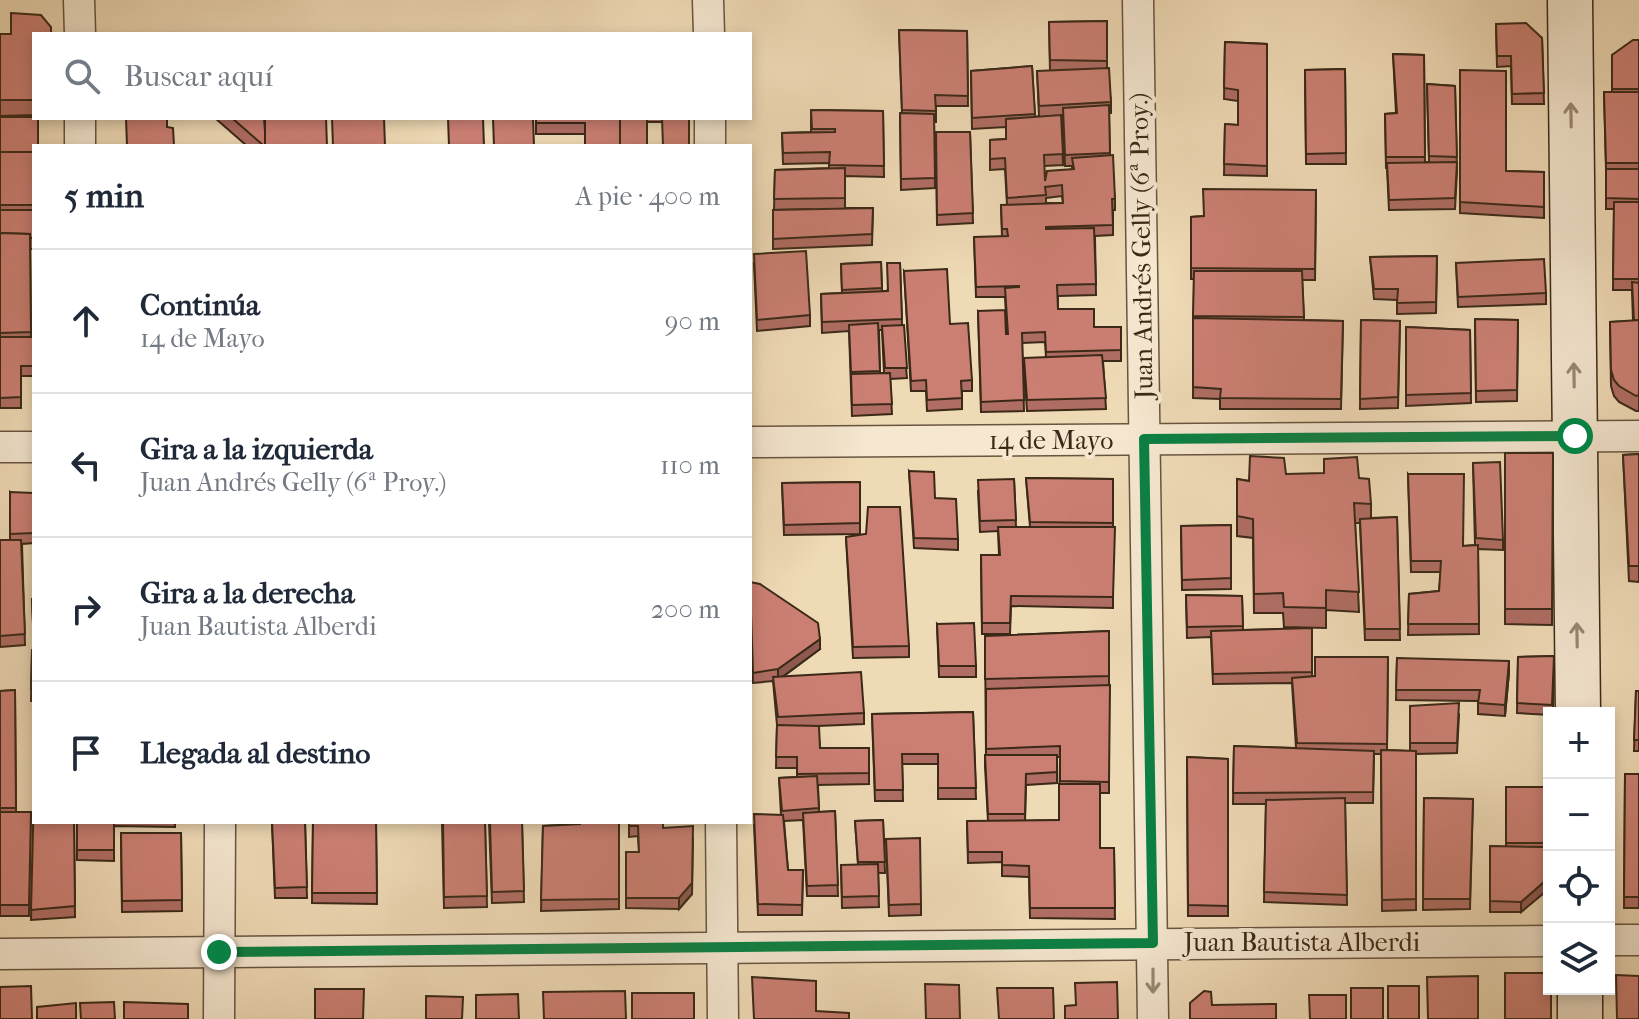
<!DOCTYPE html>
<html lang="es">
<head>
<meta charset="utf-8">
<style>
  body { margin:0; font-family:"IM FELL French Canon",serif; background:#f6f6f7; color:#1f2937 }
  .controls { position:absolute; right:24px; bottom:24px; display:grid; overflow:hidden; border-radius:0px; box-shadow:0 4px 12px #0003 }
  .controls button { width:72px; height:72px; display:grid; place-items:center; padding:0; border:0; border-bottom:2px solid #e0e1e3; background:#fff; color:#1f2937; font:40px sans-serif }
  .stop { position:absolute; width:24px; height:24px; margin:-18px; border:6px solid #0b8043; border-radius:50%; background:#fff }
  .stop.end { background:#0b8043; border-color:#fff; box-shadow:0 2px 8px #0008 }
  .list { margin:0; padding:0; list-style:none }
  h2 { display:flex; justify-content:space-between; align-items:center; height:104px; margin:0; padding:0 32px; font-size:34px }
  h2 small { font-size:26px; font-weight:400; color:#747a83 }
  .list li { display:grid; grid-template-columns:52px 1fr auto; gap:24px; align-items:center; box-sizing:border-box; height:144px; padding:0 32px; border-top:2px solid #e0e1e3 }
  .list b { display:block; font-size:30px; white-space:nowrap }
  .list p { margin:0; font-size:26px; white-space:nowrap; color:#747a83 }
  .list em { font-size:26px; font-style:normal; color:#747a83 }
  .icon { flex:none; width:44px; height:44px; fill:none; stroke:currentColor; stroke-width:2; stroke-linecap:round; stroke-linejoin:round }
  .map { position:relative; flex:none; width:1639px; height:1019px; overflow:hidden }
  .search { position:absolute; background:#fff; box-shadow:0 4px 12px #0003; left:32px; top:32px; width:720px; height:88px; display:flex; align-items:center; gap:20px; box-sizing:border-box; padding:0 28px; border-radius:0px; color:#747a83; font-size:30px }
  .panel { position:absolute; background:#fff; box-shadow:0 4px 12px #0003; left:32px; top:144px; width:720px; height:680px; border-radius:0px }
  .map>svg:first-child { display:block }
</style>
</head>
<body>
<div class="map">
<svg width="1639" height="1019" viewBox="0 0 1639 1019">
  <rect width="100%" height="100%" fill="#efdab6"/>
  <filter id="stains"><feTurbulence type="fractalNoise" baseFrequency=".0025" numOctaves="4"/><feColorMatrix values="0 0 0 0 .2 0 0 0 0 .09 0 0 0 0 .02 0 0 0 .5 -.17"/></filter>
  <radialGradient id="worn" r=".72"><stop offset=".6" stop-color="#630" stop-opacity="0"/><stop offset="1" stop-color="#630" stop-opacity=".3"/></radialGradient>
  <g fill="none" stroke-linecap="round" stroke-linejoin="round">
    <defs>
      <g id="minor">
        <polyline points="79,0 80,34"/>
        <polyline points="708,0 709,34"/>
        <polyline points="1138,0 1153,1019"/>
        <polyline points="80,118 80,146"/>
        <polyline points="710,118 710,146"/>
        <polyline points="750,442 1639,436"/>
        <polyline points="0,447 34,447"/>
        <polyline points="721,822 723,1019"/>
        <polyline points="1609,940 1639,940"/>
        <polyline points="0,954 1549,941"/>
        <polyline points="219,1019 220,822"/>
      </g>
      <g id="secondary">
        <polyline points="1570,0 1578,713"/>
        <polyline points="1580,1019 1580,989"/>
      </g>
    </defs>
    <!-- minor casing -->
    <use href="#minor" stroke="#685540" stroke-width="33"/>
    <!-- secondary casing -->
    <use href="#secondary" stroke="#3b2918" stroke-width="47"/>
    <!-- minor -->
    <use href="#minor" stroke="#f5e7d0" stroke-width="30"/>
    <!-- secondary -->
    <use href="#secondary" stroke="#f5e7d0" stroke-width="44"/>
  </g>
  <!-- wall -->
  <g fill="#af6d63" stroke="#3b2918" stroke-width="2" fill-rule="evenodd">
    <path d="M1107,21V68L1111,102V113H1109L1110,156L1115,199V210H1113V235L1095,236L1096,295L1058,296V309L1094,327H1121V361H1103L1106,409L1027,411L1024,369L1046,357L1045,342L1022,343L1024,411L981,412L978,311L1007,334L1005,297H976L974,237H1002L1001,205H1007L1005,169L990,170V140L1006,139V127L972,129L971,71L1032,66L1035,117L1039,116L1037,71H1050L1049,22ZM1061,115H1063L1065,166H1072V169L1045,181L1044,166L1063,165ZM1062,196L1063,203H1046V198Z"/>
    <polygon points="1496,24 1542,38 1544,104 1512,104 1511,66 1497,67"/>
    <polygon points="899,30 967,31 968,106 936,106 936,122 934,122 935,188 901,190 900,113 902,113"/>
    <polygon points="0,34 34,34 34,115 0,116"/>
    <polygon points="1639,40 1639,411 1636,411 1619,402 1614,396 1611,386 1610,322 1633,321 1632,290 1613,290 1614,209 1606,209 1606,169 1604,92 1612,92 1612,55"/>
    <polygon points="1225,42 1267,44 1267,176 1224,175 1225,124 1238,125 1238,101 1224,99"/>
    <polygon points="1393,54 1424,55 1425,162 1429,162 1427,84 1455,86 1457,172 1455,209 1389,210 1387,168 1386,168 1385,114 1396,113"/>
    <polygon points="1345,69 1346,164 1306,164 1305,70"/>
    <polygon points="1460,70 1506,171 1544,172 1544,218 1460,213"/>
    <polygon points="811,110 883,111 884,177 845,176 845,208 873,208 872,245 773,249 773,210 811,209 774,210 775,170 829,168 829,163 783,164 782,133 811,132"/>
    <polygon points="0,117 34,146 34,249 30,249 31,337 34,337 34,376 21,376 21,408 0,408"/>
    <polygon points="215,118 264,118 327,146 247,146"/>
    <polygon points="536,118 689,118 663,122 647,122 647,146 585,146 585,134 536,134"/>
    <polygon points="936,132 970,132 973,223 937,225"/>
    <polygon points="1316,190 1315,280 1302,280 1304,320 1343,321 1341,409 1220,409 1220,399 1193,398 1194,279 1191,279 1191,217 1204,216"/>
    <polygon points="1437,256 1436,313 1397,314 1397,300 1374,299 1370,257"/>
    <path d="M881,262L882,291H887L900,263L902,325L907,378L890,379L892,414L852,416L849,331L822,333L821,294L842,293L841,264ZM879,330H882L884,373H880Z"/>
    <polygon points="1456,263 1546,293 1546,304 1458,307"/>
    <polygon points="754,264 810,315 810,326 757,331"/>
    <polygon points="904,271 950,324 972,380 972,391 962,391 962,409 927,411 926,391 911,391"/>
    <polygon points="1475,319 1518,320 1517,401 1476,402"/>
    <polygon points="1361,320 1400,321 1398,408 1360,409"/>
    <polygon points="1406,327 1470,330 1471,403 1406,406"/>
    <polygon points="1505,453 1553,453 1552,625 1505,624"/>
    <polygon points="1639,454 1639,582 1629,581 1623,455"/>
    <polygon points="1473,463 1503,540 1503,550 1478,549 1479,634 1408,635 1409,594 1439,591 1441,572 1411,572 1408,474 1463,546 1475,545"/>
    <polygon points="909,471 935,498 958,539 958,550 914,548"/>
    <polygon points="1286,474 1359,478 1371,504 1371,518 1397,517 1400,640 1365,640 1360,523 1355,523 1359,612 1326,610 1326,628 1284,627 1283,613 1254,613 1253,538 1237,536 1237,479 1249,481"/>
    <polygon points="1026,478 1113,479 1113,608 1011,606 1010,634 982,634 981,555 999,555 998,531 980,532 978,491 1014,479 1016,527 1030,527"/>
    <polygon points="860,482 860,534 784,535 782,483"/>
    <polygon points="10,492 34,513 34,543 22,544 25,645 0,647 0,540 10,540"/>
    <polygon points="1231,525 1231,589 1182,590 1181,526"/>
    <polygon points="866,534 909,646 909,657 853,658 846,537"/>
    <polygon points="1186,595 1242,596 1243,630 1312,628 1312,677 1388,657 1387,750 1410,751 1410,706 1459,714 1457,753 1416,754 1416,910 1382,911 1381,754 1374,754 1373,803 1345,803 1347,905 1264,902 1266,804 1233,804 1234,746 1296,748 1292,683 1213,684 1211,637 1187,638"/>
    <polygon points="750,597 820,649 784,676 864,713 864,724 818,726 820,748 869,748 869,784 818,785 819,812 835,811 838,896 807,896 803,820 784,821 788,870 803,870 802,915 758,915 754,825 781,815 779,778 797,777 797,768 776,768 777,725 773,681 753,683"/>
    <polygon points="32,599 34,599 34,701 31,701 32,650 34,650"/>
    <polygon points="937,624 976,666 976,677 939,677"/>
    <path d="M1109,631V793H1100V848H1114L1115,919L1030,918L1029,877L1002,876V862L968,863L967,821H988L985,766V755H986L985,636ZM1057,757H1060L1059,820L1025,821L1026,785L1057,783Z"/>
    <polygon points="1554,656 1553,713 1549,713 1549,715 1517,713 1518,657"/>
    <polygon points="1397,658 1509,672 1505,716 1478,714 1478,701 1396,700"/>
    <polygon points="15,690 16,812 31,812 29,916 0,916 0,691"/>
    <polygon points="1636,691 1639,691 1639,751 1634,751"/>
    <polygon points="973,712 976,799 938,799 938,764 902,764 903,801 875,801 872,714"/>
    <polygon points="1187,757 1228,759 1228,916 1188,916"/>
    <polygon points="1625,774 1639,774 1639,908 1624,908"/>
    <polygon points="1506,787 1549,787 1549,853 1545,853 1545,892 1521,912 1490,912 1490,846 1506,847"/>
    <polygon points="34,792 74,822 75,917 31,920"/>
    <polygon points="1424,798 1473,799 1470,909 1423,910"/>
    <polygon points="883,820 885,873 878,873 879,907 842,908 841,865 858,865 855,821"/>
    <polygon points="77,822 175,822 175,827 114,826 114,861 77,860"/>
    <polygon points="272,822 305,822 307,898 275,898"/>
    <polygon points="313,822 376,822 377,904 312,903"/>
    <polygon points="442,822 485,822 487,907 444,908"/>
    <polygon points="489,822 522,822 524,902 492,903"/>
    <polygon points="619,822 619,909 541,911 543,826"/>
    <polygon points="629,822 663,828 692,894 679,909 626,908 626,852 639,852 638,836 629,837"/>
    <polygon points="121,833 181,833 182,911 122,912"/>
    <polygon points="886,839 921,904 921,915 889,916"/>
  </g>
  <!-- shaded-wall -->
  <g fill="#8e5950" stroke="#3b2918" stroke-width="2">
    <polygon points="820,639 820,649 778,680 778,669"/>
    <polygon points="1509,661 1509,672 1505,716 1505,705"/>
    <polygon points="693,837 692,894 679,909 679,898"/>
    <polygon points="1545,881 1545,892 1521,912 1521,902"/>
  </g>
  <!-- building -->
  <g fill="#cb7f73" stroke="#3b2918" stroke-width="2">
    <polygon points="11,13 41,15 51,27 51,34 34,34 34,100 0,100 0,34 11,34"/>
    <polygon points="1107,21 1107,61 1050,60 1049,22"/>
    <polygon points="1526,23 1542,38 1544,93 1512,94 1511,56 1497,56 1496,24"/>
    <polygon points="899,30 967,31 968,96 935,95 936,111 902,110"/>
    <polygon points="1633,40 1639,40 1639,89 1612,89 1612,55"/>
    <polygon points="1225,42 1267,44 1267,166 1224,164 1225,124 1238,125 1238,90 1224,88"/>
    <polygon points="1393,54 1424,55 1425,157 1386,157 1385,114 1397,113"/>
    <polygon points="1032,66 1035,114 972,118 971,71"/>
    <polygon points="1109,68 1111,102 1039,106 1037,71"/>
    <polygon points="1345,69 1346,153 1306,154 1305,70"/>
    <polygon points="1460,70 1506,71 1506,171 1544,172 1544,207 1460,202"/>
    <polygon points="1427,84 1455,86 1457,157 1429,156"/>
    <polygon points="1604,92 1639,92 1639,163 1606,163"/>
    <polygon points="1109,105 1110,153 1065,155 1063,108"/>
    <polygon points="811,110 883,111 884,166 829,165 830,152 783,153 782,133 835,132 835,129 812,129"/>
    <polygon points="900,113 934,114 935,178 901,179"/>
    <polygon points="1061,115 1063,154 1044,155 1045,181 1047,171 1074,169 1072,158 1113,155 1115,199 1112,199 1113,225 1046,227 1046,229 1094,228 1096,284 1057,285 1058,309 1094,309 1094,327 1121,327 1121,350 1046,352 1045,332 1022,333 1024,400 981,402 978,311 1005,310 1006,334 1008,334 1005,288 1019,287 1019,286 976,287 974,237 1008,236 1007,229 1002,229 1001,205 1063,203 1062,185 1045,187 1046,195 1007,198 1005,158 990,159 990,140 1006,139 1006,119"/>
    <polygon points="0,117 34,117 34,118 38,118 38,146 34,146 34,152 0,152"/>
    <polygon points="126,118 167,118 167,127 173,128 174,146 127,146"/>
    <polygon points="232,118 264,118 266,146 264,146"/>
    <polygon points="265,118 326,118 327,146 265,146"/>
    <polygon points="332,118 384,118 385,146 333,146"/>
    <polygon points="448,118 483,118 484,146 449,146"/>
    <polygon points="493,118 533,118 534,146 494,146"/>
    <polygon points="536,118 620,118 620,145 585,145 585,123 536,123"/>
    <rect x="620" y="118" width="27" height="28"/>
    <polygon points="662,118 689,118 689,146 663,146"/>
    <polygon points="936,132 970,132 973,213 937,215"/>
    <rect x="0" y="152" width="34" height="53"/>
    <polygon points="1457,162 1455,198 1389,200 1387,163"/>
    <polygon points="845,168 845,198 774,199 775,170"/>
    <polygon points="1606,169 1639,169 1639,199 1606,198"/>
    <polygon points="1203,189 1316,190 1315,269 1191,268 1191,217 1204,216"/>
    <polygon points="1614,202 1639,202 1639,279 1613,279"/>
    <polygon points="873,208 872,234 773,239 773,210"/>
    <polygon points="0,210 34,210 34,238 30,238 30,234 0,233"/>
    <polygon points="0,233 30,234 31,332 0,333"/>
    <polygon points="806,251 810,315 757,320 754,254"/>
    <polygon points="1437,256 1436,302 1397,303 1398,289 1374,289 1370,257"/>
    <polygon points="1544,259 1546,293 1458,297 1456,263"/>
    <polygon points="881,262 882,288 842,290 841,264"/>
    <polygon points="887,263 900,263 902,319 822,322 821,294 888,291"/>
    <polygon points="947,269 950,324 968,323 972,380 961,381 962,398 927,400 926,380 911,381 904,271"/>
    <polygon points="1194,271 1302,271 1304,317 1193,316"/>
    <polygon points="1632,282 1639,283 1639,320 1634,321"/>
    <polygon points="1193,318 1343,321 1341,399 1220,398 1221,389 1193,387"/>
    <polygon points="1475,319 1518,320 1517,390 1476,391"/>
    <polygon points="1361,320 1400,321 1398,397 1360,399"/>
    <polygon points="1639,320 1639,395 1636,396 1619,386 1614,380 1611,370 1610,322"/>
    <polygon points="878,323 880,371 851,372 849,325"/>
    <polygon points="904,325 907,368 885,368 882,326"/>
    <polygon points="1406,327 1470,330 1471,393 1406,395"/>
    <polygon points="0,337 34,337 34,366 21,366 21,397 0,398"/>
    <polygon points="1102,355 1106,398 1027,400 1024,358"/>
    <polygon points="890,373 892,404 852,405 851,374"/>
    <polygon points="1505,453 1553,453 1552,609 1505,609"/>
    <polygon points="1639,454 1639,566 1629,566 1623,455"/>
    <polygon points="1250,456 1284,458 1286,474 1324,473 1324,459 1357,457 1359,478 1369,479 1371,504 1354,503 1359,592 1326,590 1326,608 1284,607 1283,593 1254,594 1253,519 1237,516 1237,479 1249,481"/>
    <polygon points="1500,462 1503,540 1476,538 1473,463"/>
    <polygon points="909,471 934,472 935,498 956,499 958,539 914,538"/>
    <polygon points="1408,474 1464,474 1463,546 1478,545 1479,624 1408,624 1409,594 1439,591 1441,561 1411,561"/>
    <polygon points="1026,478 1113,479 1113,523 1030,522"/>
    <polygon points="1014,479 1016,520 980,521 978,480"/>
    <polygon points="860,482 860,523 784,525 782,483"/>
    <polygon points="10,492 33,493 34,533 10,534"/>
    <polygon points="868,507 900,507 909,646 853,647 846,537 866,534"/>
    <polygon points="1397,517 1400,629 1365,629 1360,519"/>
    <polygon points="1231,525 1231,578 1182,580 1181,526"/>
    <polygon points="998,527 1115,527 1113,597 1011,596 1010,623 982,623 981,555 1000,555"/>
    <polygon points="0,540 21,540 25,634 0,636"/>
    <polygon points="750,582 760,584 818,623 820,639 778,669 753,673"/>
    <polygon points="1186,595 1242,596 1243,626 1187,627"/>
    <polygon points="32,599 34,599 34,646"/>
    <polygon points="974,623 976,666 939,666 937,624"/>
    <polygon points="1312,628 1312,672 1213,674 1211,631"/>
    <polygon points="1109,631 1109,676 985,679 985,636"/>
    <polygon points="32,650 34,650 34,690 31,690"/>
    <polygon points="1554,656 1552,705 1517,703 1518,657"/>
    <polygon points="1315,657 1388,657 1387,744 1297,743 1292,678 1315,676"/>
    <polygon points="1397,658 1509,661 1505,705 1478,703 1480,690 1396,690"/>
    <polygon points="861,672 864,713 778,717 773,677"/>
    <polygon points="1110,685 1109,782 1060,781 1060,746 986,749 986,689"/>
    <polygon points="15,690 16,808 0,808 0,691"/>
    <polygon points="1636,691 1639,691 1639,740 1634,740"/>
    <polygon points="1459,703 1457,743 1410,743 1410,706"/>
    <polygon points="973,712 976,788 938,788 938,754 902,754 903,790 875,790 872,714"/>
    <polygon points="777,725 819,726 820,748 869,748 869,773 797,774 797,757 776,757"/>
    <polygon points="1234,746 1374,751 1373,792 1233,793"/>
    <polygon points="1381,750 1416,751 1416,899 1382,900"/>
    <polygon points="985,755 1057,755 1057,772 1026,774 1025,814 988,814"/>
    <polygon points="1187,757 1228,759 1228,906 1188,905"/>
    <polygon points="1625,774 1639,774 1639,897 1624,897"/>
    <polygon points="817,776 819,808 782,811 779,778"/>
    <polygon points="1059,784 1100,784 1100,848 1114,848 1115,908 1030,908 1029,866 1002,865 1002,852 968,852 967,821 1059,820"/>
    <rect x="1506" y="787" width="43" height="56"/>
    <polygon points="34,792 34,822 74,822 75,906 31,910"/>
    <polygon points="1345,798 1347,895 1264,892 1266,800"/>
    <polygon points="1424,798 1473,799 1470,899 1423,899"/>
    <polygon points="835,811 838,885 807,886 803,813"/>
    <polygon points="0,812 31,812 29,905 0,905"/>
    <polygon points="754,814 783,815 788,870 803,870 802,905 758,904"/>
    <polygon points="883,820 885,862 858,862 855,821"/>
    <rect x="77" y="822" width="37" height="28"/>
    <polygon points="272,822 305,822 307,887 275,888"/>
    <polygon points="313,822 376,822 377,893 312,893"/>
    <polygon points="443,822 485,822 487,896 444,897"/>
    <polygon points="490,822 522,822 524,891 492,892"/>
    <polygon points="580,822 619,822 619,899 541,900 543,826 580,824"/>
    <polygon points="629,822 663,822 663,828 693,826 692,883 679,898 626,898 626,852 639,852 638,826 629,826"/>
    <polygon points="121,833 181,833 182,900 122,901"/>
    <polygon points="920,838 921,904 889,905 886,839"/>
    <polygon points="1490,846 1544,847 1545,881 1521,902 1490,901"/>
    <polygon points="878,864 879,896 842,897 841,865"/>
    <polygon points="1505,973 1549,973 1549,989 1551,989 1551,1019 1505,1019"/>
    <polygon points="1616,975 1639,976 1639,1019 1617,1019"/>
    <polygon points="1478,976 1478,1019 1428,1019 1427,977"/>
    <polygon points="752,977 816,981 816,1011 849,1013 849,1019 754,1019"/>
    <polygon points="1117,982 1118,1019 1065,1019 1065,1006 1076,1005 1075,983"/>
    <polygon points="925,984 959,985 960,1019 926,1019"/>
    <polygon points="31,986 32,1019 0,1019 0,987"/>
    <rect x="1388" y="986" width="31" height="33"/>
    <polygon points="997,988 1053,988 1054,1019 999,1019"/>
    <rect x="1351" y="988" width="32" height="31"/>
    <polygon points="315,989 364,989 363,1019 315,1019"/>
    <polygon points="625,991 626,1019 544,1019 543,992"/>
    <polygon points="1204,991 1211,992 1212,1005 1276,1004 1276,1019 1190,1019 1190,1003"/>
    <rect x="632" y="993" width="62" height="26"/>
    <polygon points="518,994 519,1019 476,1019 476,995"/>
    <polygon points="1309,995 1346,995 1346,1019 1310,1019"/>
    <polygon points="426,996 463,997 462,1019 426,1019"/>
    <polygon points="114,1002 115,1019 81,1019 80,1003"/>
    <polygon points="124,1002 188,1004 188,1019 124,1019"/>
    <polygon points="76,1003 76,1019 37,1019 37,1007"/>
  </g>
  <!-- one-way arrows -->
  <defs><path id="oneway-shaft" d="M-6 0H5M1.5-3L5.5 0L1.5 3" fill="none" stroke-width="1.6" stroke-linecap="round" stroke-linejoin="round" transform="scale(2)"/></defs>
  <g stroke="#988874">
    <use href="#oneway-shaft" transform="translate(1571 115) rotate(-91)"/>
    <use href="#oneway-shaft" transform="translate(1574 375) rotate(-91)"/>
    <use href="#oneway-shaft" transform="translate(1577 635) rotate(-91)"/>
    <use href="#oneway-shaft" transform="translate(1153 981) rotate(90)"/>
  </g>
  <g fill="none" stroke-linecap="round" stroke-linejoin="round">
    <!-- route -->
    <polyline stroke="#0b8043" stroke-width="10" points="219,952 1153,943 1144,439 1575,436"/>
  </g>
  <g text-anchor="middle" stroke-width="8" stroke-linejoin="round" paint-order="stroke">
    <!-- street labels -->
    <g font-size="26" fill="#3b2918" stroke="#f5e7d0">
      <text transform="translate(1141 246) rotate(-91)" y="9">Juan Andrés Gelly (6ª Proy.)</text>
      <text x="1051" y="449">14 de Mayo</text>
      <text x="1302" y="951">Juan Bautista Alberdi</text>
    </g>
  </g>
  <rect width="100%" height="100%" filter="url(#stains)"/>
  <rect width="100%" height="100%" fill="url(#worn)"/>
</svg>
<div class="controls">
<button>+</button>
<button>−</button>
<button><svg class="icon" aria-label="locate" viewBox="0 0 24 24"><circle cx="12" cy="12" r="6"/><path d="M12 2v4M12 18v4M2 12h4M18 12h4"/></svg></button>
<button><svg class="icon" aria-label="layers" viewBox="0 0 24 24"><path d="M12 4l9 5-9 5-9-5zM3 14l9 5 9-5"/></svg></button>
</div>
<div class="stop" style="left:1575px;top:436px"></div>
<div class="stop end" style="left:219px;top:952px"></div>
<div class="search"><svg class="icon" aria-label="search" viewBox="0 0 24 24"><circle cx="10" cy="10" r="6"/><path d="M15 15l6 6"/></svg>Buscar aquí</div>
<section class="panel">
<h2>5 min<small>A pie · 400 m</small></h2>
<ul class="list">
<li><svg class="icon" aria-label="ahead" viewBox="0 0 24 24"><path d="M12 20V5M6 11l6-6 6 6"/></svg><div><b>Continúa</b><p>14 de Mayo</p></div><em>90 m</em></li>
<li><svg class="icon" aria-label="left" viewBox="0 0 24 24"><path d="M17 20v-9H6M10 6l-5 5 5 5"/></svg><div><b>Gira a la izquierda</b><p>Juan Andrés Gelly (6ª Proy.)</p></div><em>110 m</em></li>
<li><svg class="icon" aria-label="right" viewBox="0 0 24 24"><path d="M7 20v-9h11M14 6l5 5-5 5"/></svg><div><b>Gira a la derecha</b><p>Juan Bautista Alberdi</p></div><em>200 m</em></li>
<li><svg class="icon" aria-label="arrive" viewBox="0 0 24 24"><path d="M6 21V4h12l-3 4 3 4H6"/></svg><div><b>Llegada al destino</b></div></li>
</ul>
</section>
</div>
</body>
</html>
